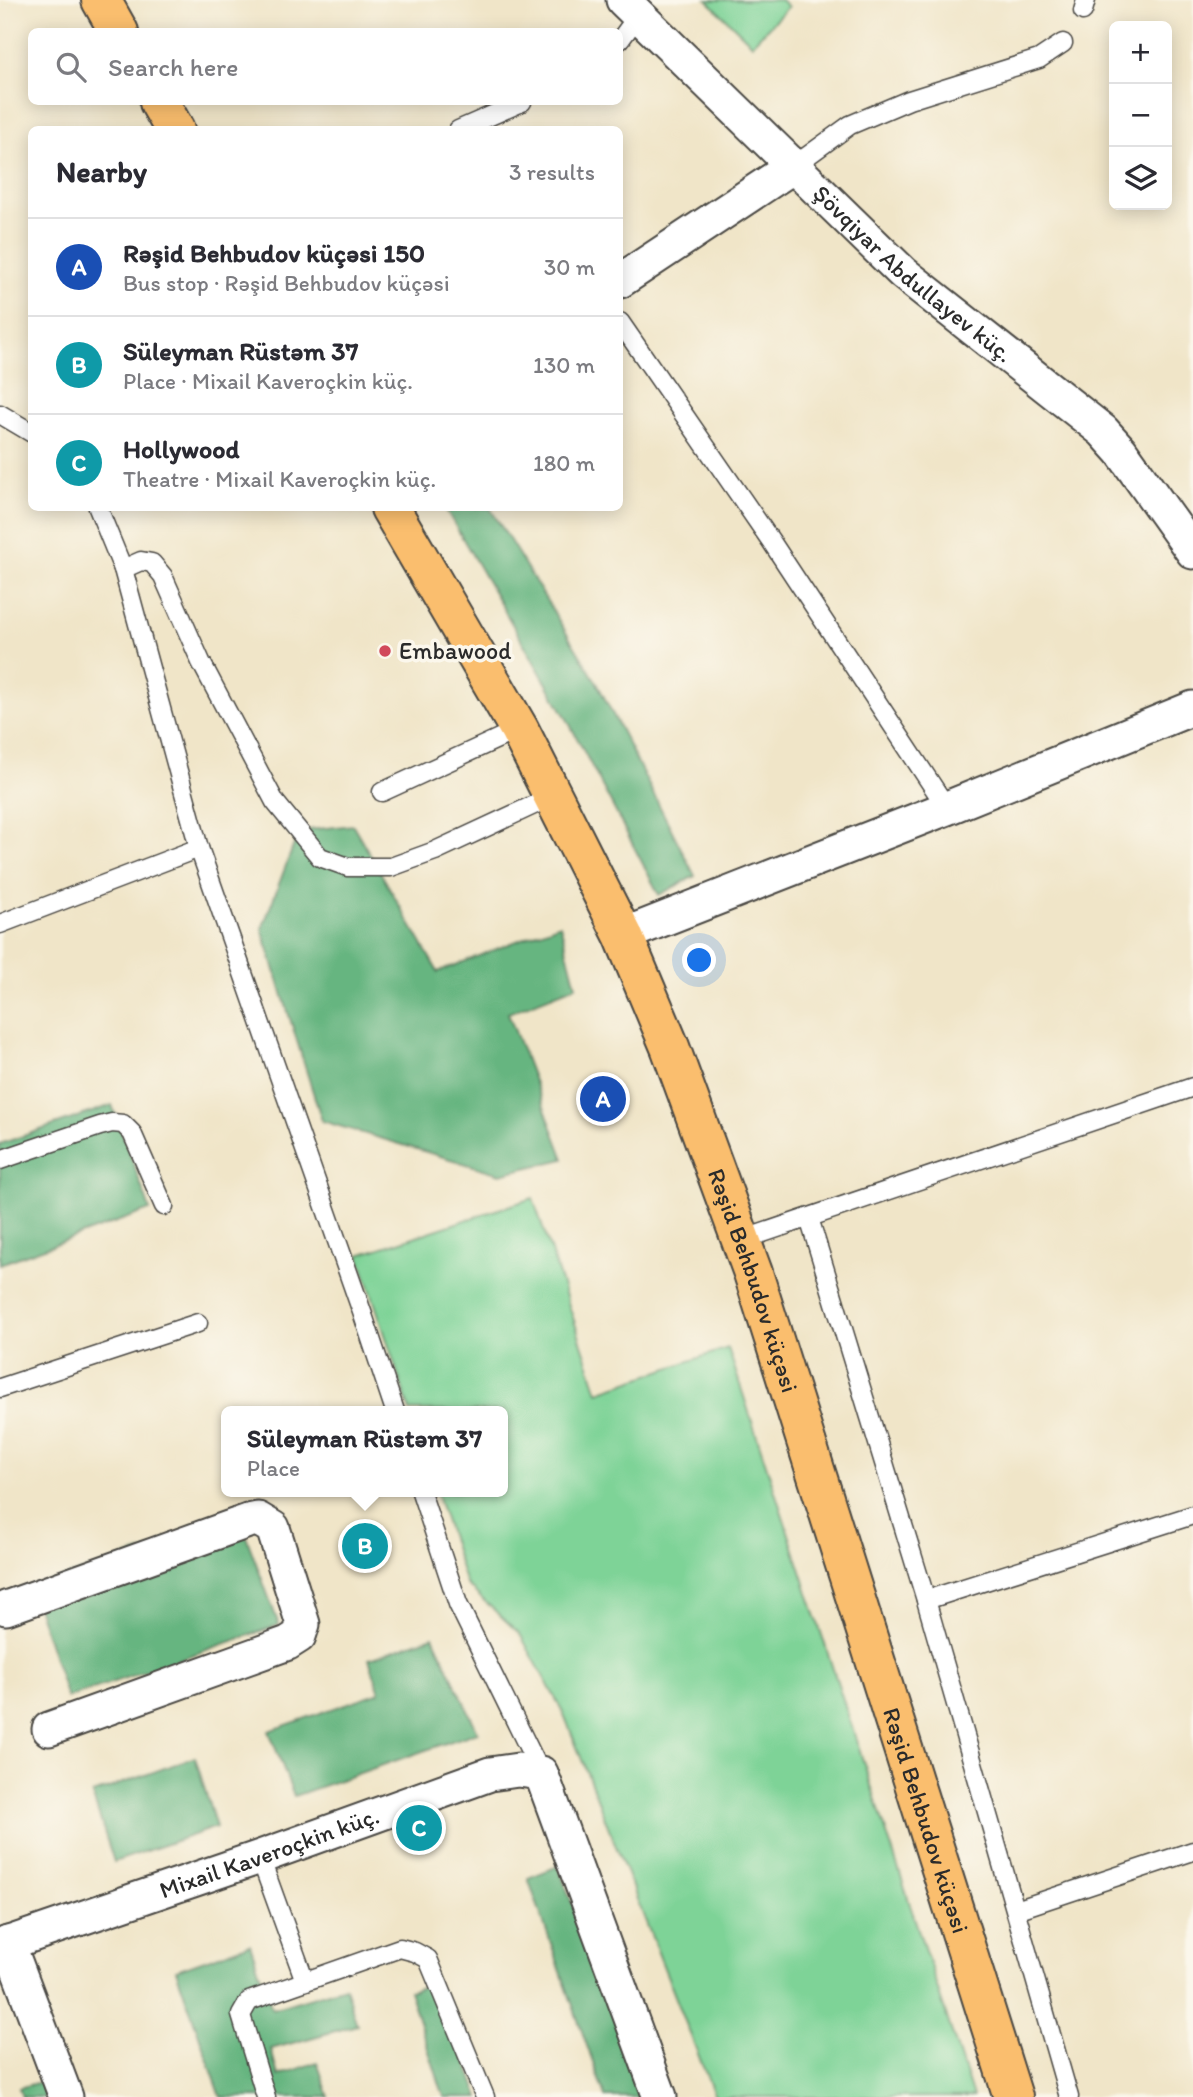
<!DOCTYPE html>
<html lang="en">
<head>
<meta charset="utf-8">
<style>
  body { margin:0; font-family:Itim,sans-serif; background:#f7f7f7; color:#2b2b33 }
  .controls { position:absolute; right:21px; top:21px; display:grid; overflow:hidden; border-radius:10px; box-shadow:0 4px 18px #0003 }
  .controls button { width:63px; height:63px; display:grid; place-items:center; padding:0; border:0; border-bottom:2px solid #e1e1e2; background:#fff; color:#2b2b33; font:35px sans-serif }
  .you { position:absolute; left:700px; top:961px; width:24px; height:24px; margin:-18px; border:5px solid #fff; border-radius:50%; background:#1a73e8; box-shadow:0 0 0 10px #1a73e833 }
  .badge { display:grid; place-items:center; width:46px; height:46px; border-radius:50%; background:#0f766e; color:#fff; font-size:23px; font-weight:700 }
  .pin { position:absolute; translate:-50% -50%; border:4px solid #fff; box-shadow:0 2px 7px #0006 }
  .popup { position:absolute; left:221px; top:1406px; width:287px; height:91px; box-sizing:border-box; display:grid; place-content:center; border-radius:10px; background:#fff; filter:drop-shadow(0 2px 5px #0005); font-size:23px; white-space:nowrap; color:#7c7c81 }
  .popup b { font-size:26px; color:#2b2b33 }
  .popup::after { content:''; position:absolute; left:50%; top:100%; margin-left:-14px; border:14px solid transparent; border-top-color:#fff }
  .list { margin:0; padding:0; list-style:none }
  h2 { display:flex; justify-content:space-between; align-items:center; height:91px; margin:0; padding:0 28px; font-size:30px }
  h2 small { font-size:23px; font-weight:400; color:#7c7c81 }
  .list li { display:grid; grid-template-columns:46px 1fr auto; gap:21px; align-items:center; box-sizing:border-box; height:98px; padding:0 28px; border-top:2px solid #e1e1e2 }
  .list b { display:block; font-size:26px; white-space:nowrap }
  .list p { margin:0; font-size:23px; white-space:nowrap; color:#7c7c81 }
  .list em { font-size:23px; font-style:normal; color:#7c7c81 }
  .icon { flex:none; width:38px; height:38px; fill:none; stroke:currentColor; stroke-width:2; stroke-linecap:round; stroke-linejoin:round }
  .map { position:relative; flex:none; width:1193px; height:2097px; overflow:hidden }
  .search { position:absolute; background:#fff; box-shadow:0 4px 18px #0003; left:28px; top:28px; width:595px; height:77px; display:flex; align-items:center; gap:18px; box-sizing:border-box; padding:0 24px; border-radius:10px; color:#7c7c81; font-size:26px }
  .panel { position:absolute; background:#fff; box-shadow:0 4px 18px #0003; left:28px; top:126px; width:595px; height:385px; border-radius:10px }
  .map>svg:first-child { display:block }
</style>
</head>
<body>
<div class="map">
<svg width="1193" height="2097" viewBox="0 0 1193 2097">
  <rect width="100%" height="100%" fill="#fbf7ec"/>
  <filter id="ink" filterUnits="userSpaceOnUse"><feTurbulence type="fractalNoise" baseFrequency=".0143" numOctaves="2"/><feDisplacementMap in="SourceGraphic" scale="14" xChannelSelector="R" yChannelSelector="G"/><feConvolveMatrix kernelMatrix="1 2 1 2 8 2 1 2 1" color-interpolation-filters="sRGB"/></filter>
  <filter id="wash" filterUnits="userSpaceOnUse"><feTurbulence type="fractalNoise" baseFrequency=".00686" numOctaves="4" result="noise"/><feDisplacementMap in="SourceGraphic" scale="28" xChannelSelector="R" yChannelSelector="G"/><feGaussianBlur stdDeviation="1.57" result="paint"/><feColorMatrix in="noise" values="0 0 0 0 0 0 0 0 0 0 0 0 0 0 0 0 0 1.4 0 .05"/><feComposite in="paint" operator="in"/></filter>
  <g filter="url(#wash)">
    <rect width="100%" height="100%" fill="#f0e5c8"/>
    <!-- green -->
    <g fill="#7ed397" stroke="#547f61" stroke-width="2">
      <polygon points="707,0 781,0 788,7 752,44"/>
      <polygon points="533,1198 598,1392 728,1348 973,2097 715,2097 563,1712 520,1634 466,1584 436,1492 503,1492 503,1411 410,1411 359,1255"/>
    </g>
    <!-- forest -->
    <g fill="#66b580" stroke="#487056" stroke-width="2">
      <polygon points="445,508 490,508 597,683 695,876 659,895 566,717"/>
      <polygon points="353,825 438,972 560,924 576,986 508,1013 564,1159 500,1174 322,1121 262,929 299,831"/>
      <polygon points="112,1105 150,1210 0,1264 0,1144"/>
      <polygon points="240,1520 279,1625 67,1698 31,1588"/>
      <polygon points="433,1636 478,1732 294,1796 269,1731 380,1692 369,1659"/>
      <polygon points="195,1757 216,1827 114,1862 92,1794"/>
      <polygon points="558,1866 644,2097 605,2097 528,1878"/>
      <polygon points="250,1944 272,2009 345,1987 357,2025 271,2049 278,2076 317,2062 329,2097 221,2097 176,1970"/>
      <polygon points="436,1983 480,2097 444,2097 409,1991"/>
      <polygon points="43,2081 49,2097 22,2097 19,2088"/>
    </g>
  </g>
  <g filter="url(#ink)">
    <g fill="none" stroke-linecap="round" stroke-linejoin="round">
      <defs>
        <g id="lane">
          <polyline points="1083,11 1086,0"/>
          <polyline points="620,40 639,14"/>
          <polyline points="458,130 522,102"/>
          <polyline points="795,165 850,125 909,100 1039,59 1063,43"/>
          <polyline points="620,322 771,541 947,808"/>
          <polyline points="0,414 32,433"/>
          <polyline points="98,508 123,569 199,848 362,1312 395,1411"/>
          <polyline points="123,569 141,561 152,563 163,576 201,662 275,802 320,857 348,867 391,867 435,851 553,796"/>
          <polyline points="382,792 519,729"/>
          <polyline points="0,924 199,848"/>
          <polyline points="0,1160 100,1126 112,1123 123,1124 132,1133 164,1206"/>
          <polyline points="809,1218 926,1600 1069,2097"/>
          <polyline points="742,1240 1193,1087"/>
          <polyline points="0,1388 198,1323"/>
          <polyline points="421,1492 458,1604 541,1773"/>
          <polyline points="926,1600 1193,1515"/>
          <polyline points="260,1857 305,1981"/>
          <polyline points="1016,1910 1193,1851"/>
          <polyline points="266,2097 241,2015 249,2001 400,1948 415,1952 428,1959 485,2097"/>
        </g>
        <g id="street">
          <path id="s1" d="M623,0L903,273L1103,431L1121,451L1193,552"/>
          <polyline points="620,281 795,165"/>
          <polyline points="623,935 947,808 1193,708"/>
          <polyline points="6,1608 248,1521 258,1519 273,1528 303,1624 299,1636 288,1643 49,1729"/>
          <polyline points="8,1943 66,2097"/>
          <path id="s2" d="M0,1946L260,1857L490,1774L518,1770L541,1773L660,2097"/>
        </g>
        <g id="primary">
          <polyline points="101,0 119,32"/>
          <polyline points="159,102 175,130"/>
          <path id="s3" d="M390,508L519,729L623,935L670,1047L753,1273L1013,2097"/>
        </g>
      </defs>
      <!-- lane casing -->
      <use href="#lane" stroke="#494743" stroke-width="21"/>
      <!-- street casing -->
      <use href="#street" stroke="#494743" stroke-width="37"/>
      <!-- primary casing -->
      <use href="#primary" stroke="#494743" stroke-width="42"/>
      <!-- lane -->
      <use href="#lane" stroke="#fff" stroke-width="18"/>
      <!-- street -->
      <use href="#street" stroke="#fff" stroke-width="33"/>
      <!-- primary -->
      <use href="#primary" stroke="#fabe6e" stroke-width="38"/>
    </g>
  </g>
  <!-- markers -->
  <circle fill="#d1495b" stroke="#fbf7ec" stroke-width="2.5" cx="385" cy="651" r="7"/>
  <g text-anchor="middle" stroke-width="7" stroke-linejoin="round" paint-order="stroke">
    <!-- street labels -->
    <g font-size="24" fill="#2b2b2b" stroke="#fbf7ec">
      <text dy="8" stroke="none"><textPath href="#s1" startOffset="399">Şövqiyar Abdullayev küç.</textPath></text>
      <text dy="8" stroke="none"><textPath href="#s3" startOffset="856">Rəşid Behbudov küçəsi</textPath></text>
      <text dy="8" stroke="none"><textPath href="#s3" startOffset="1423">Rəşid Behbudov küçəsi</textPath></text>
      <text dy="8" stroke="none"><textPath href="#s2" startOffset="285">Mixail Kaveroçkin küç.</textPath></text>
    </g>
    <!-- poi labels -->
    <g font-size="24" fill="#2b2b2b" stroke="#fbf7ec" text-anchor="start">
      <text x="399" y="659">Embawood</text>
    </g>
  </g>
</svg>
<div class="controls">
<button>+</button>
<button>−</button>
<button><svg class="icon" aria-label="layers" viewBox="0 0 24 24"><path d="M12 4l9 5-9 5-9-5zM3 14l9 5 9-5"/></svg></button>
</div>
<div class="you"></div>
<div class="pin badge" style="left:603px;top:1099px;background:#1a4fb4">A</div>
<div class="pin badge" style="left:365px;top:1546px;background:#0f9aa8">B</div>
<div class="popup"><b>Süleyman Rüstəm 37</b>Place</div>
<div class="pin badge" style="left:419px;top:1828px;background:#0f9aa8">C</div>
<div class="search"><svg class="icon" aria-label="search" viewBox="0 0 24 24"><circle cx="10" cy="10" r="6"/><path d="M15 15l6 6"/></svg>Search here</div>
<section class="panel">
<h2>Nearby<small>3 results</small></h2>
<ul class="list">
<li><span class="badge" style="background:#1a4fb4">A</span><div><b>Rəşid Behbudov küçəsi 150</b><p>Bus stop · Rəşid Behbudov küçəsi</p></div><em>30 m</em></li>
<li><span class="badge" style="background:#0f9aa8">B</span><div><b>Süleyman Rüstəm 37</b><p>Place · Mixail Kaveroçkin küç.</p></div><em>130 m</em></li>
<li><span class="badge" style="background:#0f9aa8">C</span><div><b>Hollywood</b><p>Theatre · Mixail Kaveroçkin küç.</p></div><em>180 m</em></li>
</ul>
</section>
</div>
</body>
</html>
